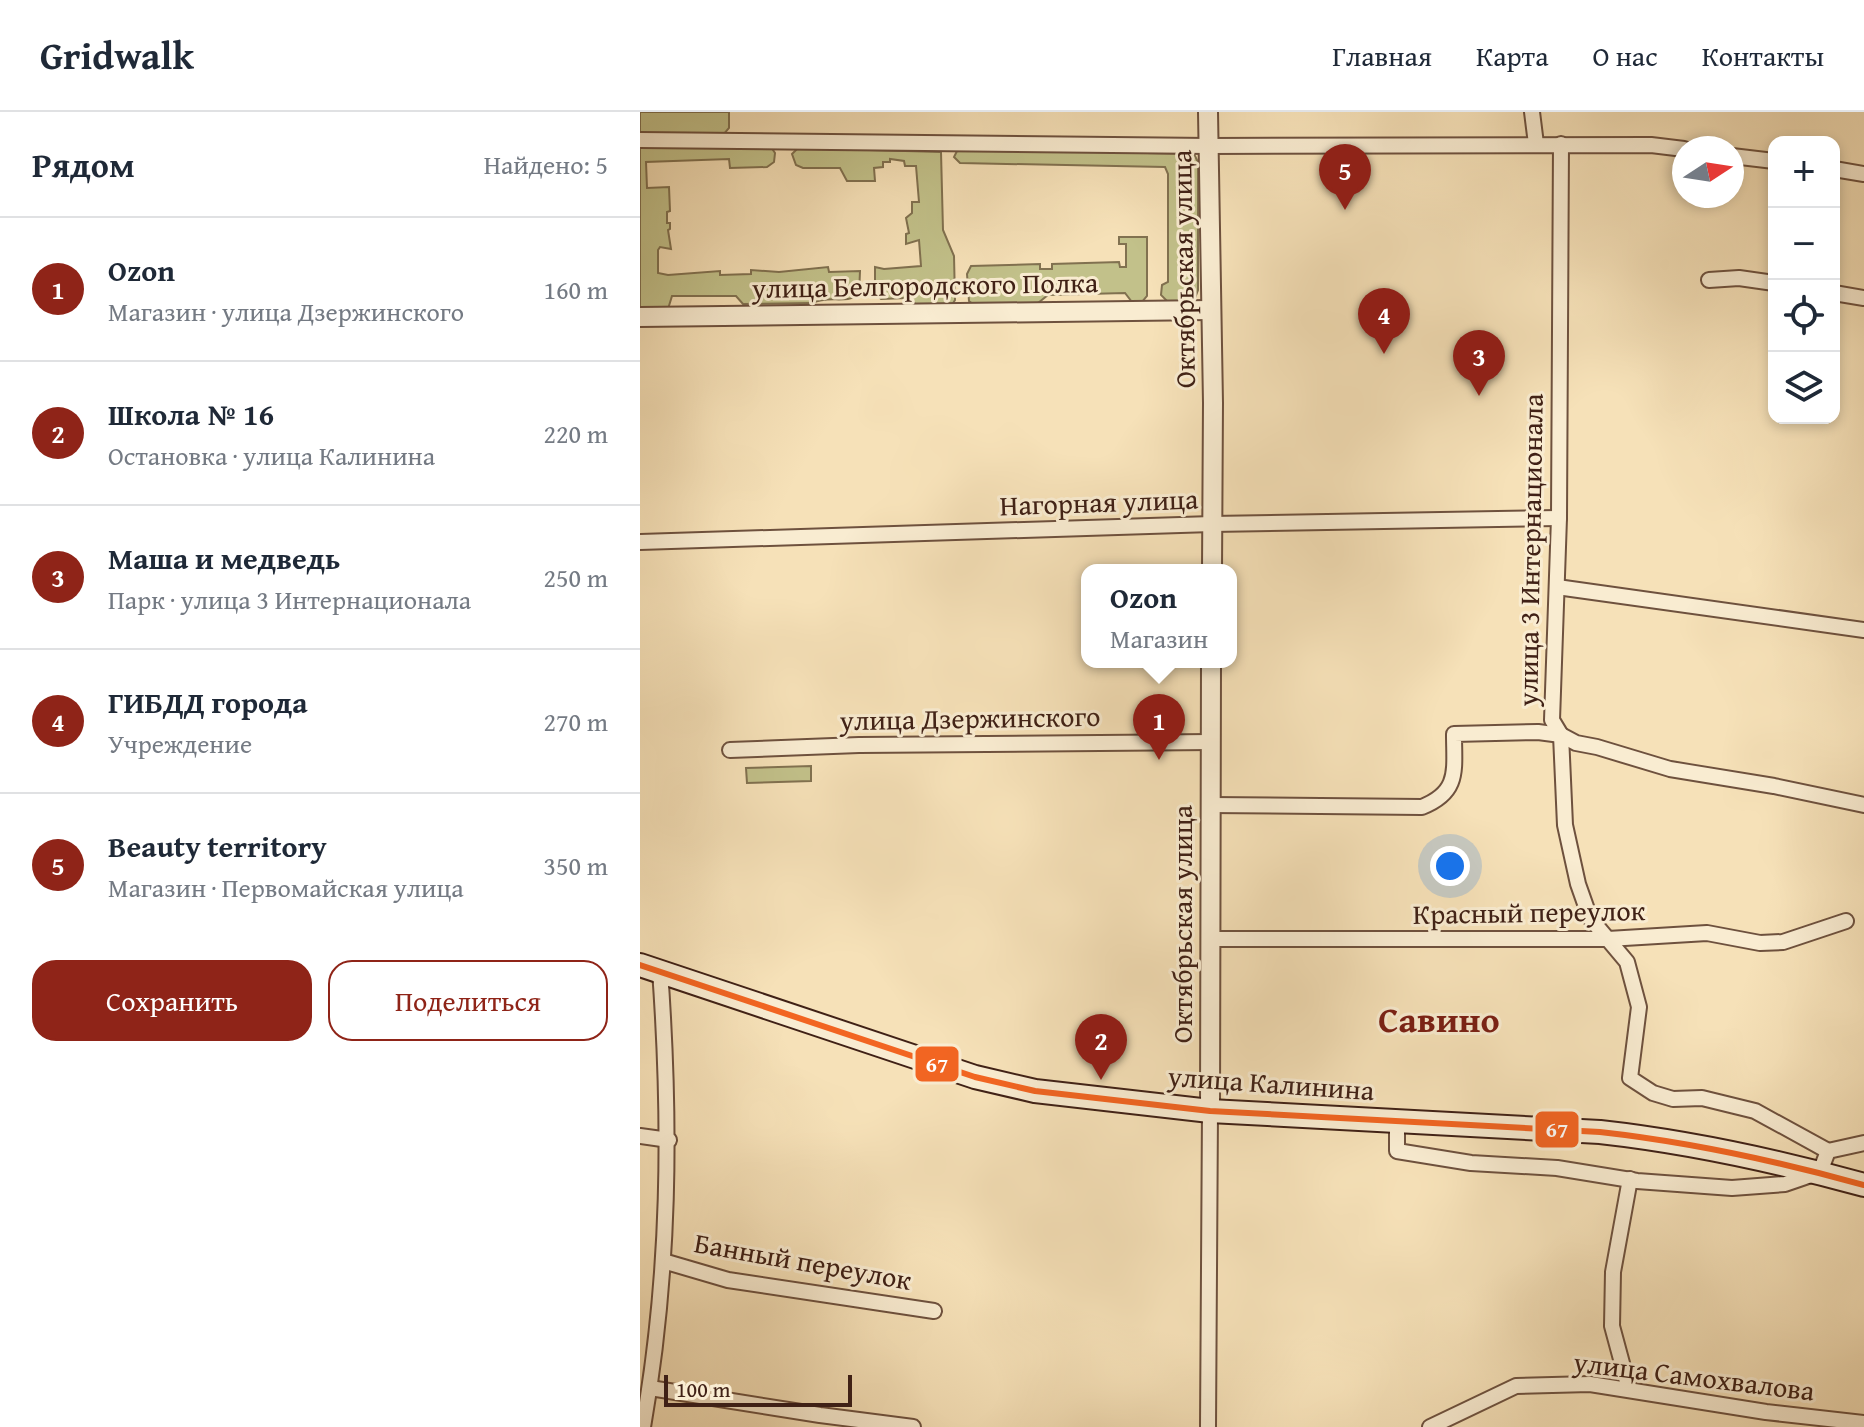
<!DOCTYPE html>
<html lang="ru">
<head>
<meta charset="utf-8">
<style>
  body { margin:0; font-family:"Gentium Book Plus",serif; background:#f2f2f3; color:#1f2937 }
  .controls { position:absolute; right:24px; top:24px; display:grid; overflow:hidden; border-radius:16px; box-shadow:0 4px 12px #0003 }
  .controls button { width:72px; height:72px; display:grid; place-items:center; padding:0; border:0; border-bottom:2px solid #e0e1e3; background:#fff; color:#1f2937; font:40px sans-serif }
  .compass { position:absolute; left:1032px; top:24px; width:72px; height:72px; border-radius:50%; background:#fff; box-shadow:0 4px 12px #0003; rotate:78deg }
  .scale { position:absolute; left:24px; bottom:20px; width:188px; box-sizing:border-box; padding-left:8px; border:4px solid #402116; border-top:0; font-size:22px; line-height:28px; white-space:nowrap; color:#402116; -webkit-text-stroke:6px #f9ecd1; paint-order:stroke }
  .you { position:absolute; left:810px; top:754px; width:28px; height:28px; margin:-20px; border:6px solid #fff; border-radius:50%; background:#1a73e8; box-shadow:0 0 0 12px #1a73e833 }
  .badge { display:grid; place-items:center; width:52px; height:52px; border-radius:50%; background:#8f2418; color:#fff; font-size:26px; font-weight:700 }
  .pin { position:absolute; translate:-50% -66px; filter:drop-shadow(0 2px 4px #0008) }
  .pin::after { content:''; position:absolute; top:42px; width:28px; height:24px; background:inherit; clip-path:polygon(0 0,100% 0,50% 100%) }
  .popup { position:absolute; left:441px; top:452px; width:156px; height:104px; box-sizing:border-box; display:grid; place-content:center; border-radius:16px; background:#fff; filter:drop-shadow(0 2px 6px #0005); font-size:26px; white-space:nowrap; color:#747a83 }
  .popup b { font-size:30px; color:#1f2937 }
  .popup::after { content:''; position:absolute; left:50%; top:100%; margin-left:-16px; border:16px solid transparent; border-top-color:#fff }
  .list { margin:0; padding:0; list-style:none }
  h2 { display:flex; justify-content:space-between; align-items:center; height:104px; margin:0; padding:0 32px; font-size:34px }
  h2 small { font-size:26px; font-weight:400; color:#747a83 }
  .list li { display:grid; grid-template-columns:52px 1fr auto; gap:24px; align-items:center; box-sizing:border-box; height:144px; padding:0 32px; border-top:2px solid #e0e1e3 }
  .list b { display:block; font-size:30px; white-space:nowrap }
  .list p { margin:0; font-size:26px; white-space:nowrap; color:#747a83 }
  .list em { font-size:26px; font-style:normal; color:#747a83 }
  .actions { display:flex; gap:16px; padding:24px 32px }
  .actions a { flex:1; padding:18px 0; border:2px solid #8f2418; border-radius:24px; text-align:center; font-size:28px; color:#8f2418 }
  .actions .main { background:#8f2418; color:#fff }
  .icon { flex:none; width:44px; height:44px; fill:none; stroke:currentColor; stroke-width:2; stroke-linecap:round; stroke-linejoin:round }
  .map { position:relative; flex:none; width:1224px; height:1315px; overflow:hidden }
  header { display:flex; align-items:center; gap:48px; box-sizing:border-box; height:112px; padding:0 40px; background:#fff; border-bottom:2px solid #e0e1e3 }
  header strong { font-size:38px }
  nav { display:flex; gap:44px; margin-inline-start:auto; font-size:28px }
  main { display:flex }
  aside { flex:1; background:#fff }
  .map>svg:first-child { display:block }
</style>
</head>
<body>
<header>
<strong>Gridwalk</strong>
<nav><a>Главная</a><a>Карта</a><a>О нас</a><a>Контакты</a></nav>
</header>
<main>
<aside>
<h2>Рядом<small>Найдено: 5</small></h2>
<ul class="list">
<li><span class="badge">1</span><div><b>Ozon</b><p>Магазин · улица Дзержинского</p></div><em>160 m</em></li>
<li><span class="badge">2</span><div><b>Школа № 16</b><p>Остановка · улица Калинина</p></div><em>220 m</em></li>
<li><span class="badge">3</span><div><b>Маша и медведь</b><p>Парк · улица 3 Интернационала</p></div><em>250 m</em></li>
<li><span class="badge">4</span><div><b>ГИБДД города</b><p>Учреждение</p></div><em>270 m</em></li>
<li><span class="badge">5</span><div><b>Beauty territory</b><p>Магазин · Первомайская улица</p></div><em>350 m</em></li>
</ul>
<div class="actions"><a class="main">Сохранить</a><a>Поделиться</a></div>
</aside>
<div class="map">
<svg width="1224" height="1315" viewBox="0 0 1224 1315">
  <rect width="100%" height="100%" fill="#f6e1b8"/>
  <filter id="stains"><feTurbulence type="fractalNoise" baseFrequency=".0025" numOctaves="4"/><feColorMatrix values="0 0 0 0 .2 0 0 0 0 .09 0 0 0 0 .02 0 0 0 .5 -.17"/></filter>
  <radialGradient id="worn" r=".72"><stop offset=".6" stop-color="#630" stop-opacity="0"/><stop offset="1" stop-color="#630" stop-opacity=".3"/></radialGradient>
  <!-- green -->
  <g fill="#c2c18a" stroke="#817150" stroke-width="2">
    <polygon points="0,0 89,0 89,16 83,23 0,22"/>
    <path d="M0,34L131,35L135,41L134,50L127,55L90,56L89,47L6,50L7,76L29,75L30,99L27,100V111H30V117L28,118L31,137L20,135L18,138V161L28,163L80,159V163L111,162V158L139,160L188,155L189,160L220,159L219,183C206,192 187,183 173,191L103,192L96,184H32L28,197L0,198Z"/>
    <polygon points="158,36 301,40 303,118 314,144 315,188 312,193 280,195 267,186 241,187 235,181 235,155 244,157 281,154 279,128 266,132 266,122 269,121 266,106 272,101 272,90 279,90 276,54 265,54 264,49 250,47 250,50 243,50 243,55 234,56 235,69 207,69 200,56 163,56 156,53 152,42"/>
    <polygon points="318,37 554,42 558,50 558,178 555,186 548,189 527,189 521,183 522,173 528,170 528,62 525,55 320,51 314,45"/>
    <polygon points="479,125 507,125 507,184 502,190 492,190 485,181 408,183 398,191 334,193 329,189 327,162 331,154 400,152 400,157 412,157 412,152 479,150 480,155 486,155 486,132 479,132"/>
    <polygon points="171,654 171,669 107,671 106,656"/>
  </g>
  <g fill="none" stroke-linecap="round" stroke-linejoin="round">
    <defs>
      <g id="minor">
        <polyline points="892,0 896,32"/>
        <polyline points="0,28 569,34 1011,33 1044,37"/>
        <polyline points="921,32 919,406 912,608 921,623 925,713 938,772 950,806 987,850 999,895 990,966 1013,981 1033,987 1062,986 1115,999 1188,1039"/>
        <polyline points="1092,44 1134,49"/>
        <polyline points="1194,57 1224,62"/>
        <polyline points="1069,168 1099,166 1134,171"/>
        <polyline points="1194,181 1224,186"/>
        <polyline points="0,430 572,412 919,406"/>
        <polyline points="917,475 1224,518"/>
        <polyline points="90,638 219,633 571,630"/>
        <path d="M570,693L782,695C820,680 814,658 814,622L898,620L921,623L936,631L957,635L1030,657L1134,674L1224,693"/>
        <polyline points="570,827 968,827 1067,821 1120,831 1143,830 1206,809"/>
        <polyline points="757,1009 757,1039 831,1051 917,1056 997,1069 1092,1076 1145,1072 1180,1060 1188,1039 1224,1031"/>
        <polyline points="0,1024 29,1028"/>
        <polyline points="23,1149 88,1168 294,1199"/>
        <polyline points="10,1276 180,1303 273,1315"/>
        <polyline points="989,1277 972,1214 973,1160 990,1067"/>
        <path d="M3,1315C30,1162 31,1012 20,858"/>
        <polyline points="568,1315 570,999"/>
        <polyline points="790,1315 876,1274 950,1272 1126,1300 1224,1311"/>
      </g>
      <g id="tertiary">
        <polyline points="568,0 573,291 572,458"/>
        <polyline points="0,205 570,198"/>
        <polyline points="570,999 571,550"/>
      </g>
      <path id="secondary" d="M0,853L335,965L395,979L570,999L960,1020C1050,1030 1137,1049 1224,1073"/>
    </defs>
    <!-- minor casing -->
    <use href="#minor" stroke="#6e513e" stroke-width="18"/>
    <!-- tertiary casing -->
    <use href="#tertiary" stroke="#6e513e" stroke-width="22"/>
    <!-- secondary casing -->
    <use href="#secondary" stroke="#402116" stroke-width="26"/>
    <!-- minor -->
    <use href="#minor" stroke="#f9ecd1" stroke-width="14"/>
    <!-- tertiary -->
    <use href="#tertiary" stroke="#f9ecd1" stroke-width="18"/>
    <!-- secondary -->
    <use href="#secondary" stroke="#f9ecd1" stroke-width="22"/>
    <defs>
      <path id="bus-1" d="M0,853L335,965L395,979L570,999L960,1020C1050,1030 1137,1049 1224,1073"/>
    </defs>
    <!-- bus-1 casing -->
    <use href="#bus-1" stroke="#f9ecd1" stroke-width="12"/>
    <!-- bus-1 -->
    <use href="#bus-1" stroke="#f26522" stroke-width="6"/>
  </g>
  <g text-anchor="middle" stroke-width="6" stroke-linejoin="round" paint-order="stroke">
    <!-- street labels -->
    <g font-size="28" fill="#402116" stroke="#f9ecd1">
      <text transform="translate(543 157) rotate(-91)" y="10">Октябрьская улица</text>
      <text transform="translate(285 173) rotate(-1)" y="10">улица Белгородского Полка</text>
      <text transform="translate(459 390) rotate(-2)" y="10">Нагорная улица</text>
      <text transform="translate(890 438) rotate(-89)" y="10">улица 3 Интернационала</text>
      <text transform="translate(330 606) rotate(-1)" y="10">улица Дзержинского</text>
      <text transform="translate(889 800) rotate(-1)" y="10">Красный переулок</text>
      <text transform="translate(542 812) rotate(-90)" y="10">Октябрьская улица</text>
      <text transform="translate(631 971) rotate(4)" y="10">улица Калинина</text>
      <text transform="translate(163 1149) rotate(10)" y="10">Банный переулок</text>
      <text transform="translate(1054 1264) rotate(7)" y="10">улица Самохвалова</text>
    </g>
    <!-- district labels -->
    <g font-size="36" font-weight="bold" fill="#7a1f14" stroke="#f9ecd1">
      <text x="799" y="920">Савино</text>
    </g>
  </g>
  <g stroke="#f9ecd1" stroke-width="3">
    <rect x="274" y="933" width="46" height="38" rx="8" fill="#f26522"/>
    <rect x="894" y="998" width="46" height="39" rx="8" fill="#f26522"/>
  </g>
  <g font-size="22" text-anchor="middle" font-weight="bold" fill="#fff">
    <text x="297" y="960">67</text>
    <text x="917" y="1025">67</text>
  </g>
  <rect width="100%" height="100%" filter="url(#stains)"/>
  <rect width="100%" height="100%" fill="url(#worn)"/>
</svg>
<div class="controls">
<button>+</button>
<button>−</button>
<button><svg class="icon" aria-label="locate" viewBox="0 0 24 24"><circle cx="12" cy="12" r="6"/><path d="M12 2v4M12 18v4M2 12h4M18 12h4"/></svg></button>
<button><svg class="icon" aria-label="layers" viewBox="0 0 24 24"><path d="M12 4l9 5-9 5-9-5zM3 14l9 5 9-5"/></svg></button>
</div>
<svg class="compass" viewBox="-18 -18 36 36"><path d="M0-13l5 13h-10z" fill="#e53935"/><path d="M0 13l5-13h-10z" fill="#747a83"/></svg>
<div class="scale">100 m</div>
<div class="you"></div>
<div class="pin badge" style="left:519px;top:648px">1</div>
<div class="popup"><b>Ozon</b>Магазин</div>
<div class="pin badge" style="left:461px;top:968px">2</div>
<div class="pin badge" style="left:839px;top:284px">3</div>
<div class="pin badge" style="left:744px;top:242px">4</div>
<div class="pin badge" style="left:705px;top:98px">5</div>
</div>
</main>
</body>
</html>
